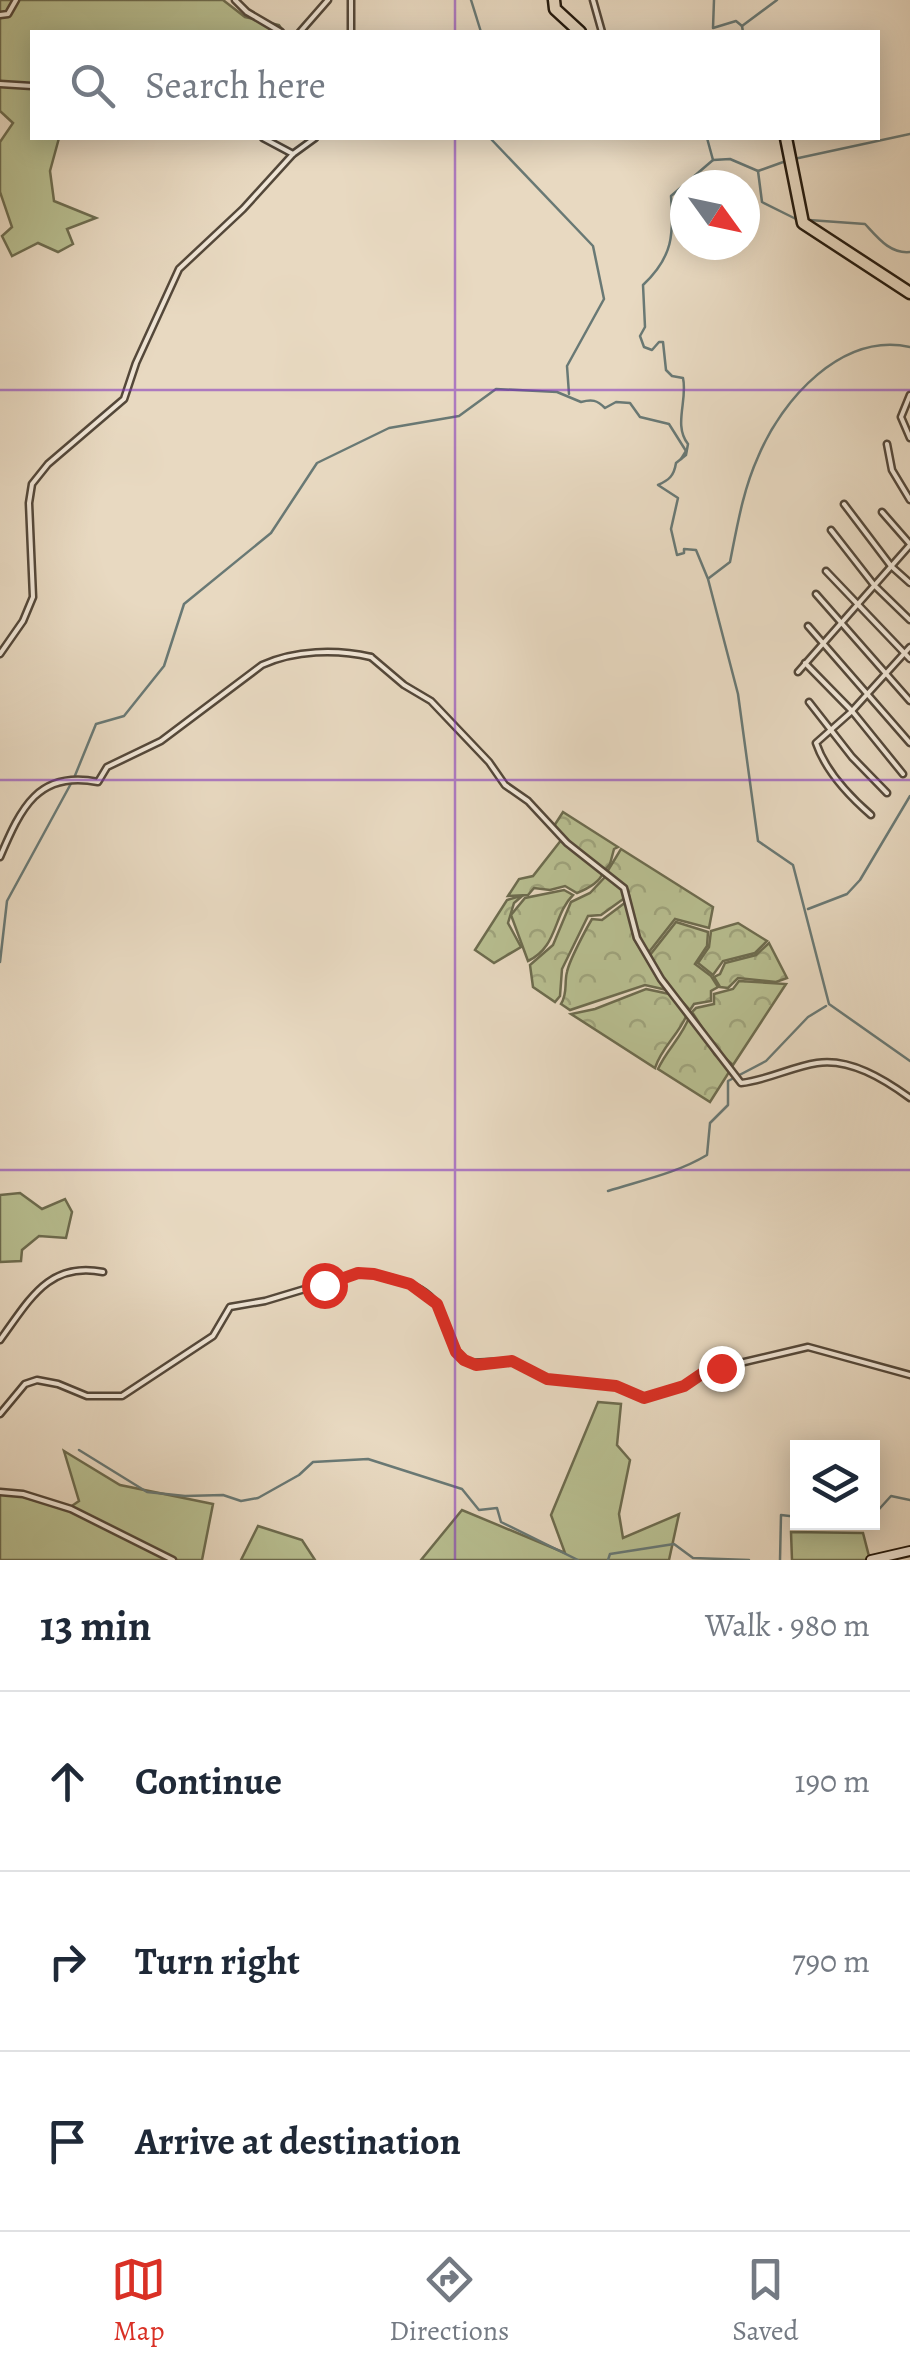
<!DOCTYPE html>
<html lang="en">
<head>
<meta charset="utf-8">
<style>
  body { margin:0; font-family:Alegreya,serif; background:#f6f6f7; color:#1f2937 }
  .controls { position:absolute; right:30px; bottom:30px; display:grid; overflow:hidden; border-radius:0px; box-shadow:0 5px 25px #0003 }
  .controls button { width:90px; height:90px; display:grid; place-items:center; padding:0; border:0; border-bottom:2px solid #e0e1e3; background:#fff; color:#1f2937; font:50px sans-serif }
  .compass { position:absolute; left:670px; top:170px; width:90px; height:90px; border-radius:50%; background:#fff; box-shadow:0 5px 25px #0003; rotate:123deg }
  .stop { position:absolute; width:30px; height:30px; margin:-22px; border:8px solid #d93025; border-radius:50%; background:#fff }
  .stop.end { background:#d93025; border-color:#fff; box-shadow:0 2px 10px #0008 }
  .list { margin:0; padding:0; list-style:none }
  h2 { display:flex; justify-content:space-between; align-items:center; height:130px; margin:0; padding:0 40px; font-size:42px }
  h2 small { font-size:32px; font-weight:400; color:#747a83 }
  .list li { display:grid; grid-template-columns:65px 1fr auto; gap:30px; align-items:center; box-sizing:border-box; height:180px; padding:0 40px; border-top:2px solid #e0e1e3 }
  .list b { display:block; font-size:38px; white-space:nowrap }
  .list em { font-size:32px; font-style:normal; color:#747a83 }
  .icon { flex:none; width:55px; height:55px; fill:none; stroke:currentColor; stroke-width:2; stroke-linecap:round; stroke-linejoin:round }
  .map { position:relative; flex:none; width:910px; height:1560px; overflow:hidden }
  .search { position:absolute; background:#fff; box-shadow:0 5px 25px #0003; left:30px; right:30px; top:30px; height:110px; display:flex; align-items:center; gap:25px; box-sizing:border-box; padding:0 35px; border-radius:0px; color:#747a83; font-size:38px }
  .sheet { height:670px; background:#fff }
  nav { display:flex; justify-content:space-around; align-items:center; box-sizing:border-box; height:140px; border-top:2px solid #e0e1e3; background:#fff; font-size:28px; color:#747a83 }
  nav a { display:grid; justify-items:center; gap:5px }
  nav .on { color:#d93025 }
  .map>svg:first-child { display:block }
</style>
</head>
<body>
<div class="map">
<svg width="910" height="1560" viewBox="0 0 910 1560">
  <defs>
    <pattern id="forest-crowns" width="20" height="18" patternUnits="userSpaceOnUse" patternTransform="scale(2.5)"><rect width="20" height="18" fill="#b8bf91"/><path d="M2 6a3 3 0 1 1 6 0M12 15a3 3 0 1 1 6 0" fill="none" stroke="#9ea37c"/></pattern>
  </defs>
  <rect width="100%" height="100%" fill="#e8d9c1"/>
  <filter id="stains"><feTurbulence type="fractalNoise" baseFrequency=".002" numOctaves="4"/><feColorMatrix values="0 0 0 0 .2 0 0 0 0 .09 0 0 0 0 .02 0 0 0 .5 -.17"/></filter>
  <radialGradient id="worn" r=".72"><stop offset=".6" stop-color="#630" stop-opacity="0"/><stop offset="1" stop-color="#630" stop-opacity=".3"/></radialGradient>
  <!-- grass -->
  <g fill="#b8bf91" stroke="#6d6c4f" stroke-width="2.5">
    <polygon points="0,0 223,0 245,17 279,25 284,32 32,32 32,138 59,138 50,171 54,201 96,218 67,229 73,244 58,252 38,243 12,256 2,236 12,227 0,192 0,142 13,123 0,111"/>
    <polygon points="20,1193 42,1209 65,1199 72,1212 66,1238 39,1236 22,1250 21,1261 0,1262 0,1195"/>
    <polygon points="598,1402 621,1404 617,1445 630,1460 619,1514 623,1538 679,1514 669,1560 421,1560 462,1510 565,1553 551,1515"/>
    <polygon points="64,1451 120,1485 213,1504 202,1560 0,1560 0,1490 66,1510 79,1501"/>
    <polygon points="258,1526 302,1540 315,1560 241,1560"/>
    <polygon points="791,1532 863,1533 870,1560 792,1560"/>
  </g>
  <!-- forest -->
  <g fill="url(#forest-crowns)" stroke="#6d6c4f" stroke-width="2.5">
    <polygon points="563,812 618,847 614,849 610,864 605,870 569,843 554,826"/>
    <path d="M562,839L603,873C599,883 587,889 577,893L565,886L550,890L534,888L528,895L508,896L519,879L533,876Z"/>
    <polygon points="621,849 713,907 709,928 675,919 649,952 637,938 628,890 607,872"/>
    <polygon points="606,876 625,892 626,897 601,915 588,916 562,969 560,996 555,1002 533,987 530,965 553,945 571,902 590,893"/>
    <path d="M564,890L573,895C553,915 558,947 528,961L511,915L525,898Z"/>
    <polygon points="517,897 521,897 514,903 508,923 521,947 494,963 475,950 507,900"/>
    <path d="M626,902L634,939L667,990L645,985L570,1010L561,1004C568,993 564,983 567,972C569,961 586,929 592,919L602,920Z"/>
    <polygon points="676,922 708,932 707,946 695,964 711,976 718,987 711,991 711,1001 694,1004 690,1010 665,983 650,955"/>
    <polygon points="738,923 767,941 755,953 723,961 713,975 698,963 709,947 711,931"/>
    <polygon points="769,943 787,978 776,982 738,978 728,988 720,987 714,977 720,974 725,963 756,955"/>
    <polygon points="739,981 786,984 733,1065 718,1052 692,1012 696,1008 714,1004 714,994 733,989"/>
    <path d="M646,989L674,995L688,1012C680,1034 662,1046 655,1068L571,1014L595,1009Z"/>
    <path d="M690,1015L715,1055L731,1069L710,1102L658,1069C667,1049 683,1036 690,1015Z"/>
  </g>
  <g fill="none" stroke-linecap="round" stroke-linejoin="round">
    <!-- stream -->
    <g stroke="#697975" stroke-width="2.5">
      <polyline points="471,0 481,32"/>
      <polyline points="714,0 713,28 736,21 742,26 743,32"/>
      <polyline points="742,26 777,0"/>
      <polyline points="490,138 593,246 604,299 567,366 569,394"/>
      <path d="M707,138L713,160L671,196C674,234 673,257 643,285L645,327L640,336L644,347L652,350L659,342H663L666,370L672,376L683,378C688,400 673,425 688,444L686,455L676,463C674,476 669,480 658,485L678,498L671,529L677,555L684,553V549L696,550L708,579L738,694L758,841L793,865L829,1004L910,1061"/>
      <polyline points="794,159 910,134"/>
      <polyline points="713,160 730,159 758,171 786,161"/>
      <polyline points="758,171 762,202 796,219"/>
      <path d="M809,220L865,224C878,238 890,254 910,252"/>
      <path d="M709,578L730,562C737,527 743,490 758,457C782,399 842,332 910,347"/>
      <polyline points="808,909 847,894 860,880 910,796"/>
      <path d="M0,962L7,901L74,778L96,724L124,716L164,666L184,604L271,533L317,463L389,428L459,416L496,389L557,392L581,402C592,399 597,400 605,408L616,402L630,403L640,417L669,424L686,451L681,459"/>
      <path d="M608,1191C643,1180 677,1173 707,1155L710,1123L728,1105V1081L766,1061L808,1017L826,1006"/>
      <polyline points="79,1450 147,1492 185,1496 223,1495 241,1501 258,1498 299,1475 313,1462 368,1459 462,1489 479,1510 497,1508 501,1522 578,1560"/>
      <polyline points="872,1517 891,1496 910,1500"/>
      <polyline points="837,1522 864,1526 868,1522"/>
      <polyline points="608,1560 610,1554 674,1544 693,1558 749,1560"/>
      <polyline points="780,1560 781,1515 798,1517"/>
    </g>
    <defs>
      <g id="minor">
        <polyline points="235,0 247,12 281,32"/>
        <polyline points="351,0 351,32"/>
        <polyline points="593,0 602,32"/>
        <polyline points="0,15 8,14 16,0"/>
        <polyline points="300,32 328,0"/>
        <polyline points="0,84 32,86"/>
        <polyline points="263,138 293,154"/>
        <polyline points="910,395 901,417 910,438"/>
        <polyline points="887,444 892,470 910,500"/>
        <polyline points="844,504 891,566 910,583"/>
        <polyline points="882,512 910,544"/>
        <polyline points="831,530 874,585 910,620"/>
        <polyline points="826,571 910,659"/>
        <polyline points="816,594 910,701"/>
        <polyline points="808,626 910,743"/>
        <polyline points="0,654 23,621 33,597 29,503 32,484 48,464 124,399 136,363 179,269 243,209 293,154 315,138"/>
        <path d="M371,657L404,685L431,701L489,762L505,785L528,801L567,843L624,888L637,938L661,979L741,1083C768,1080 791,1067 817,1063C850,1058 884,1079 910,1098"/>
        <polyline points="805,663 852,711 903,774"/>
        <polyline points="798,672 910,545"/>
        <polyline points="809,702 852,757 887,793"/>
        <path d="M871,815C849,796 826,772 816,743L851,712L910,647"/>
        <path d="M0,857C21,808 38,770 98,782L107,767L161,741L262,665C295,650 336,649 371,657"/>
        <path d="M0,1340C29,1301 48,1261 103,1272"/>
        <path d="M0,1414L25,1384L37,1380L58,1384L87,1396H122L213,1336L230,1307L265,1301L358,1273C383,1274 426,1283 438,1307C448,1326 450,1352 470,1363L512,1361L547,1379L616,1386L644,1398L684,1386L706,1371L808,1347L910,1375"/>
        <polyline points="0,1492 23,1494 71,1509 173,1560"/>
      </g>
      <polyline id="secondary" points="871,1560 910,1551"/>
      <g id="primary">
        <polyline points="554,0 555,9 580,32"/>
        <polyline points="786,138 803,223 910,293"/>
      </g>
    </defs>
    <!-- minor casing -->
    <use href="#minor" stroke="#54483a" stroke-width="9"/>
    <!-- secondary casing -->
    <use href="#secondary" stroke="#22180d" stroke-width="12"/>
    <!-- primary casing -->
    <use href="#primary" stroke="#22180d" stroke-width="15"/>
    <!-- minor -->
    <use href="#minor" stroke="#f0e6d7" stroke-width="4"/>
    <!-- secondary -->
    <use href="#secondary" stroke="#f0e6d7" stroke-width="8"/>
    <!-- primary -->
    <use href="#primary" stroke="#e8d9c1" stroke-width="10"/>
  </g>
  <g fill="none" stroke-linecap="round" stroke-linejoin="round">
    <!-- route -->
    <polyline stroke="#d93025" stroke-width="12" points="324,1285 358,1273 374,1274 410,1284 437,1304 456,1352 464,1360 476,1365 512,1361 547,1379 616,1386 644,1398 684,1386 706,1371 721,1368"/>
  </g>
  <!-- grid -->
  <path fill="none" stroke="#7b2cbf" stroke-width="2.5" stroke-opacity="0.55" d="M455,0V32M455,138V1560M0,390H910M0,780H910M0,1170H910"/>
  <rect width="100%" height="100%" filter="url(#stains)"/>
  <rect width="100%" height="100%" fill="url(#worn)"/>
</svg>
<div class="controls">
<button><svg class="icon" aria-label="layers" viewBox="0 0 24 24"><path d="M12 4l9 5-9 5-9-5zM3 14l9 5 9-5"/></svg></button>
</div>
<svg class="compass" viewBox="-18 -18 36 36"><path d="M0-13l5 13h-10z" fill="#e53935"/><path d="M0 13l5-13h-10z" fill="#747a83"/></svg>
<div class="stop" style="left:324px;top:1285px"></div>
<div class="stop end" style="left:721px;top:1368px"></div>
<div class="search"><svg class="icon" aria-label="search" viewBox="0 0 24 24"><circle cx="10" cy="10" r="6"/><path d="M15 15l6 6"/></svg>Search here</div>
</div>
<section class="sheet">
<h2>13 min<small>Walk · 980 m</small></h2>
<ul class="list">
<li><svg class="icon" aria-label="ahead" viewBox="0 0 24 24"><path d="M12 20V5M6 11l6-6 6 6"/></svg><div><b>Continue</b></div><em>190 m</em></li>
<li><svg class="icon" aria-label="right" viewBox="0 0 24 24"><path d="M7 20v-9h11M14 6l5 5-5 5"/></svg><div><b>Turn right</b></div><em>790 m</em></li>
<li><svg class="icon" aria-label="arrive" viewBox="0 0 24 24"><path d="M6 21V4h12l-3 4 3 4H6"/></svg><div><b>Arrive at destination</b></div></li>
</ul>
</section>
<nav>
<a class="on"><svg class="icon" aria-label="map" viewBox="0 0 24 24"><path d="M3 6l6-2 6 2 6-2v14l-6 2-6-2-6 2zM9 4v14M15 6v14"/></svg>Map</a>
<a><svg class="icon" aria-label="directions" viewBox="0 0 24 24"><path d="M12 3l9 9-9 9-9-9zM9 14v-3h6M13 9l2 2-2 2"/></svg>Directions</a>
<a><svg class="icon" aria-label="saved" viewBox="0 0 24 24"><path d="M7 4h10v16l-5-4-5 4z"/></svg>Saved</a>
</nav>
</body>
</html>
